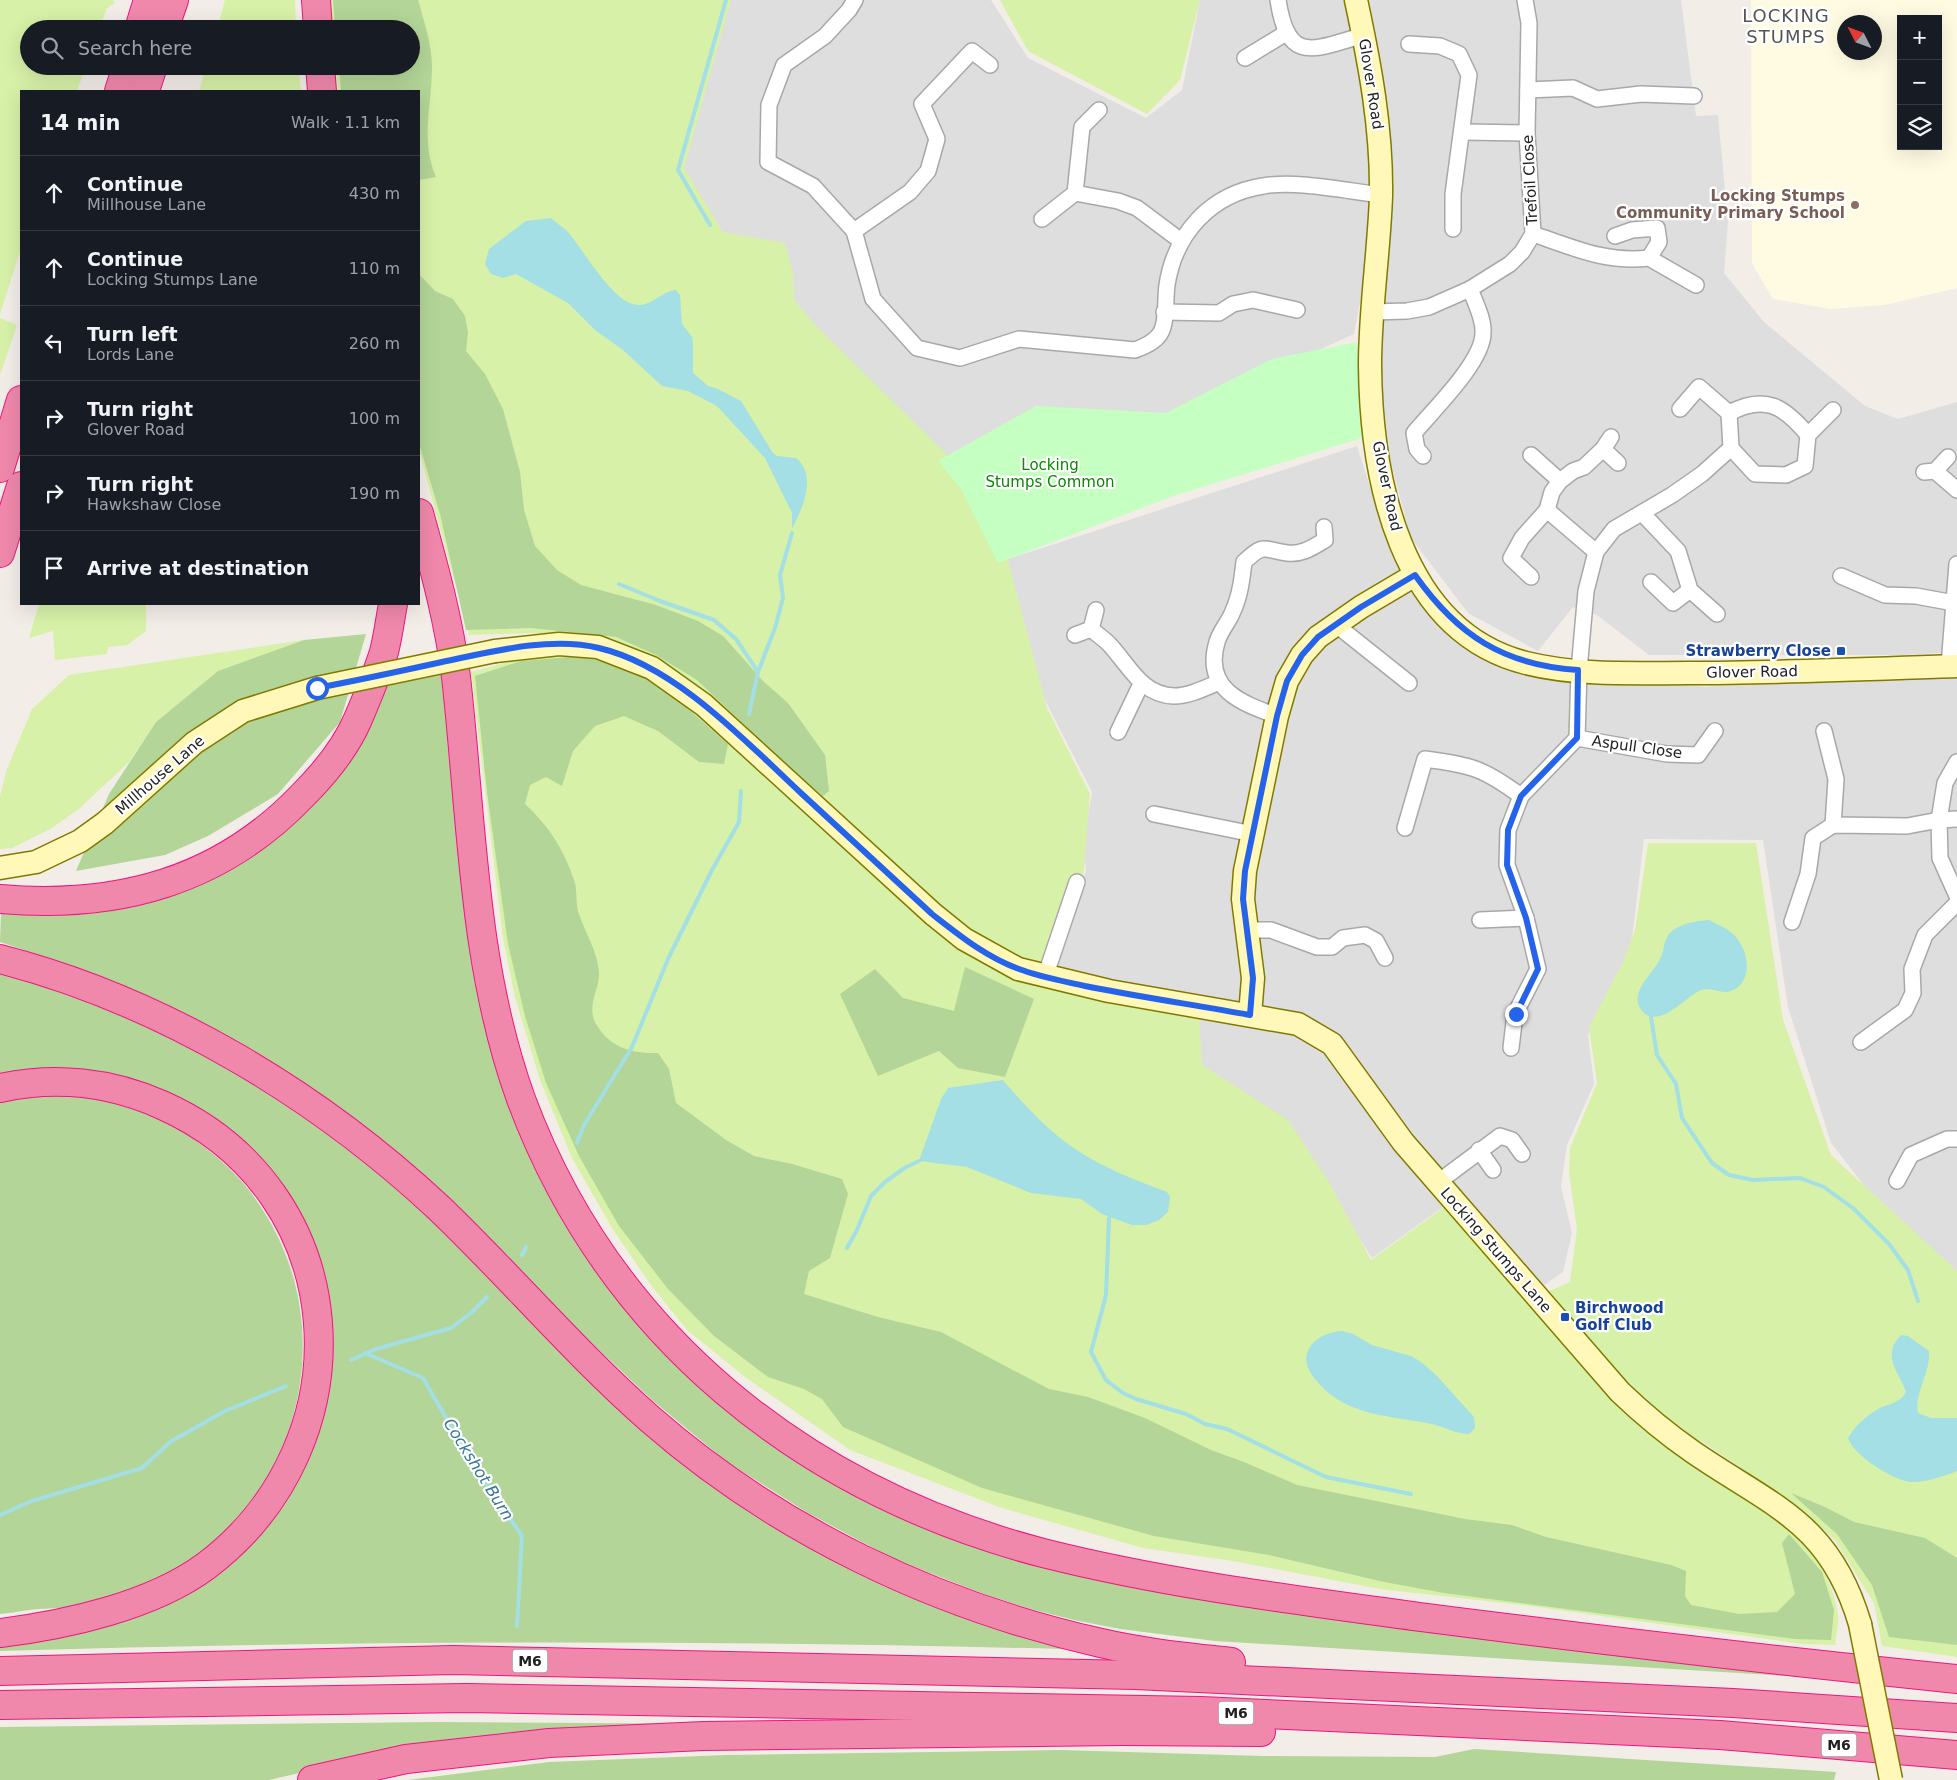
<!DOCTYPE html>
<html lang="en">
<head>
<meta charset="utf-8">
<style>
  body { margin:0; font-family:"DejaVu Sans",sans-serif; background:#20242c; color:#f1f3f6 }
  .controls { position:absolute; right:15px; top:15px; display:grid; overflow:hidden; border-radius:0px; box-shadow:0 5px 20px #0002 }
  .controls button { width:45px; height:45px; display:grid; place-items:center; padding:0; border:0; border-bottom:1px solid #363941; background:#171b24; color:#f1f3f6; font:25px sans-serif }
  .compass { position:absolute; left:1837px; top:15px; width:45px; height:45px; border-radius:50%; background:#171b24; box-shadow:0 5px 20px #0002; rotate:312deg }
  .stop { position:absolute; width:15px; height:15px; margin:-11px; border:4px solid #2563eb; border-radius:50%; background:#fff }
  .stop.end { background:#2563eb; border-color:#fff; box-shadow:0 1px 5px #0008 }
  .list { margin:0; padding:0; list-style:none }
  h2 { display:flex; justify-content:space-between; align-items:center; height:65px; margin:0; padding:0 20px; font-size:21px }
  h2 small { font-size:16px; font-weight:400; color:#9ea1a6 }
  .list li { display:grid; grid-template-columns:32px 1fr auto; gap:15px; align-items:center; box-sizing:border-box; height:75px; padding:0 20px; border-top:1px solid #363941 }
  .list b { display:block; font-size:19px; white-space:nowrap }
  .list p { margin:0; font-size:16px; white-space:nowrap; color:#9ea1a6 }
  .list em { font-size:16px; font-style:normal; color:#9ea1a6 }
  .icon { flex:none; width:28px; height:28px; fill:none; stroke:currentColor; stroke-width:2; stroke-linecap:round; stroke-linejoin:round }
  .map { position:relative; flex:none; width:1957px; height:1780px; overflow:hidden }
  .search { position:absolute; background:#171b24; box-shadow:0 5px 20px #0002; left:20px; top:20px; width:400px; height:55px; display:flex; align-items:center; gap:12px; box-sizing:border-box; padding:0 18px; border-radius:28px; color:#9ea1a6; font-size:19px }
  .panel { position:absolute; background:#171b24; box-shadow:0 5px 20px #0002; left:20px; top:90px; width:400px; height:515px; border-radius:0px }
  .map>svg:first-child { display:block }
</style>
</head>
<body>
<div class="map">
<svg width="1957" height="1780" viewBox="0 0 1957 1780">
  <rect width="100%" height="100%" fill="#f2ede7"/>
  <!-- residential -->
  <g fill="#dfdede">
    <polygon points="729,0 991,0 1028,58 1146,118 1182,90 1200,0 1346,0 1371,151 1365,276 1354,334 1164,421 944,465 789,304 782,245 720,232 680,168"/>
    <polygon points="1368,0 1681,0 1696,116 1718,115 1728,222 1724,273 1764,322 1865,406 1898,419 1957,402 1957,652 1902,655 1649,655 1597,615 1573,607 1538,651 1468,613 1411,538 1380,423 1387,103"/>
    <polygon points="1357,446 1393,558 1450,634 1527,668 1705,687 1836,677 1957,672 1957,1288 1941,1284 1831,1143 1788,1007 1763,840 1644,839 1630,955 1588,1035 1594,1084 1567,1145 1561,1186 1572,1233 1563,1272 1524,1299 1443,1207 1372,1258 1285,1123 1199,1067 1194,1015 1058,967 1086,870 1083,845 1092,792 1044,698 1002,561"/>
  </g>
  <!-- education -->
  <path fill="#fffbe3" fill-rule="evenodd" d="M1751,0H1957V288L1885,305L1831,309L1773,299L1752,263ZM1901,19H1938V146H1901ZM1844,22H1874V52H1844Z"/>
  <!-- grass -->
  <g fill="#d7f1a8">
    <polygon points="0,0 113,0 115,3 107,8 99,29 29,29 29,66 86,66 77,91 21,91 21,248 0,314"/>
    <polygon points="225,0 295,0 296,29 217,29"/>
    <path d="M331,0H731L684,168L723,232L785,243L793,274L794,300L820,330L974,481L996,515L1047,708L1090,794L1084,870L1061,947L1054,984L1199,1012L1202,1065L1288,1120L1329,1182L1371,1260L1447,1205L1531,1299L1570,1282L1577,1229L1569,1172L1570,1148L1597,1083L1589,1027L1623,962L1635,930L1648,843H1756L1783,1020L1831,1155L1957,1271V1657L1882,1646L1874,1603L1835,1540L1793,1503L1701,1441L1684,1453C1742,1494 1827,1536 1838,1615C1839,1624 1836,1636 1835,1645L1803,1644L1530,1606L1380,1589L1233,1561L1143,1548L1002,1508L850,1450L745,1377L687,1330L651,1285L612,1228L572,1158L540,1080L515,997L503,938L471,672L532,655L597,652L658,679L831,807L769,749L682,675L611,638L532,633L469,635L419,450V91H338L336,66H411V29H333Z"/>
    <polygon points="1000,0 1200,0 1180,80 1147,114 1028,51"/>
    <polygon points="206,66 298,66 301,91 199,91"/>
    <polygon points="0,318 17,325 0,375"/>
    <polygon points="39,604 146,604 146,631 127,645 108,647 107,654 55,660 53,631 29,638"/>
    <polygon points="304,640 218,671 156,722 129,762 80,808 52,828 12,848 0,849 0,796 7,769 32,709 69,675"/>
  </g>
  <!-- forest -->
  <g fill="#b3d597">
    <path d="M333,0H418C424,21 432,45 432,67C432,106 420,139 436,177L419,180V91H341L339,66H411V29H335Z"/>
    <polygon points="419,274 435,291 453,299 465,316 468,333 466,351 485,374 503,409 520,472 524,510 535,546 557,570 581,585 656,605 698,621 723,636 764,682 788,703 825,755 829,791 823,796 781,760 697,680 656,655 616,637 531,628 466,630 440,514 419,443"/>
    <polygon points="366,634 340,722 278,794 208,836 165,855 76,871 109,794 156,722 218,671 304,640"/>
    <path d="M594,655L656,681L728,744L724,764L699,762L658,731L624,716L595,726L573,751L562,786L546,777L530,785L525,804C549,826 564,850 574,880C578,891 575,904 579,914C585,932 598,953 599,972C600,991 584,1007 598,1027C611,1048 634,1054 658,1053L669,1069L676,1103L726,1140L754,1156L792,1164L842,1179L848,1194L830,1258L809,1271L804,1294L878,1317L941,1332L1049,1389L1088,1397L1145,1418L1211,1450L1244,1462L1297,1485L1465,1519L1512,1525L1546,1537L1671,1565L1686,1571L1685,1596L1691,1605L1739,1614L1777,1612L1795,1594L1782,1543L1789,1534L1822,1572L1834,1610L1831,1640L1795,1639L1444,1593L1384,1582L1269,1555L1154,1536L982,1488L843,1427L822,1399L804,1389L768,1377L714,1336L668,1289L619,1226L579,1156L546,1083L525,1016L508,944L487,792L475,676L521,661Z"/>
    <polygon points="445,674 451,777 463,880 516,1118 697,1376 998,1546 1853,1680 1215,1641 1120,1629 1074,1620 1027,1608 981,1593 892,1558 808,1513 727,1462 652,1400 580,1332 512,1261 443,1193 158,1002 78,968 0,942 1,912 50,916 100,912 148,903 218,876 386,686"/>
    <path d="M0,967L64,986L228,1061L412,1194L650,1429L1018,1635L1063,1649C709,1640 354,1640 0,1651V1640L123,1620L288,1487L317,1277L209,1121L0,1076Z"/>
    <polygon points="965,967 1034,999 1005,1077 958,1068 939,1051 878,1076 840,994 875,969 903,998 954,1011"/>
    <path d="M42,1094C81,1097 120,1097 156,1116C188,1133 220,1156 244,1184C348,1310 308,1493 171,1575C162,1581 149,1583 139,1587C121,1593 104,1600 86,1605C70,1609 54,1608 38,1609C26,1610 13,1613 0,1614V1099Z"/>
    <polygon points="1791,1493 1825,1507 1854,1522 1925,1538 1957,1558 1957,1645 1889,1637 1872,1585 1837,1534"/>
    <polygon points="437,1722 745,1724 321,1768 269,1780 0,1780 0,1727"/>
    <polygon points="1474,1749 1836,1772 1834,1780 408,1780 549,1762 727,1755 1060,1750 1263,1756 1435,1757"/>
  </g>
  <!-- park -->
  <polygon fill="#c5ffc1" points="1357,342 1362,438 1173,496 998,563 961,489 938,461 1036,406 1166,413 1272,359"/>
  <!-- water -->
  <g fill="#a3dfe4">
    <path d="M551,218C555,222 561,226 566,230C583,248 611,302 637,305C653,306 661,291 676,290L680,295L682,324L692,337L693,344V373L708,386L718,389L741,401L773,453L777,456L796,458C818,476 802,509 792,529V513L765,458L717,406L688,391L662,386L623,350L595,330L568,303L516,274L503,278L491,274L485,264L489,249L526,221Z"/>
    <path d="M1709,920C1718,925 1729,929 1735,936C1749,951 1754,982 1731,991C1721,995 1712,986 1701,990C1687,995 1656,1034 1640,1008C1630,990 1655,972 1661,957C1664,950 1664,939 1670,933C1680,923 1696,921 1709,920Z"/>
    <path d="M1003,1080C1024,1105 1048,1131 1075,1149C1103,1168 1136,1180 1167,1192L1170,1197L1168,1212L1159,1220L1146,1225H1132L1102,1214L1081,1199L1031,1193L967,1167L919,1161L941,1099L948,1088Z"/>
    <path d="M1342,1331L1353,1334L1372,1345L1411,1356L1421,1362L1436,1375L1474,1417L1475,1428L1469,1434C1456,1434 1445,1427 1432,1424C1389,1415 1345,1417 1315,1379C1309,1371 1303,1361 1308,1351C1313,1338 1329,1332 1342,1331Z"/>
    <path d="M1901,1335L1908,1336L1929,1351C1931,1373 1914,1392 1918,1413L1931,1418H1957V1471C1945,1476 1924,1483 1911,1482C1894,1481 1853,1455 1848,1438C1855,1426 1867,1415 1880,1408C1891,1403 1900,1403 1906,1392C1900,1373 1880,1356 1901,1335Z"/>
  </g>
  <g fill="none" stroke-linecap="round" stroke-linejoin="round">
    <!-- stream -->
    <g stroke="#a3dfe4" stroke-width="4">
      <polyline points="710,225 678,170 726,0"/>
      <polyline points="619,584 660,601 714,620 736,639 758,672"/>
      <polyline points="749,714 758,672 775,628 783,598 780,575 792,533"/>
      <polyline points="1651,1017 1657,1055 1676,1084 1682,1118 1712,1163 1729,1175 1753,1180 1800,1178 1824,1187 1854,1209 1889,1244 1908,1270 1918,1301"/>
      <polyline points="577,1143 584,1125 632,1047 668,959 712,870 739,822 741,791"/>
      <polyline points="1109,1218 1106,1295 1091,1352 1106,1380 1123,1393 1136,1399 1186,1414 1205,1424 1227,1429 1326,1477 1411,1494"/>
      <polyline points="847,1248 857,1230 871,1196 885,1182 906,1167 919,1161"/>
      <polyline points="522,1255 526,1247"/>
      <polyline points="365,1353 423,1378 471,1461 522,1536 517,1626"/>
      <polyline points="351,1360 376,1349 451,1328 471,1313 487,1297"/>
      <polyline points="0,1515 32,1501 142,1468 170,1442 225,1411 286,1386"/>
    </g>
    <defs>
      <g id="street">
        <path d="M855,0L849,10L825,36L784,65L769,105L768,162L813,186L854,231L873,299L917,348L960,358L1019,339L1135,350C1146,346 1160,340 1163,327C1167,314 1165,299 1167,285C1175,233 1211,194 1263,186C1296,180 1347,191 1381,195"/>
        <path d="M1278,0C1288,66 1314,49 1364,35"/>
        <polyline points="1409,44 1440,46 1459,54 1469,75 1453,194 1453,229"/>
        <polyline points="1245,58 1286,33"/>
        <polyline points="1528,90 1573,88 1597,99 1641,94 1694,96"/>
        <polyline points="1099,110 1082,127 1075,193 1118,201 1137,208 1181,241"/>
        <polyline points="1463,132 1527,133"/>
        <polyline points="1042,219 1075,193"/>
        <polyline points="854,231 910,192 928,171 937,139 922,104 972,51 990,65"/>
        <path d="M1533,234C1574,248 1606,263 1649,258L1659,242L1657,228L1632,230L1615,236"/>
        <polyline points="1649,258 1696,285"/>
        <polyline points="1164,312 1219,313 1233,304 1253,300 1297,310"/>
        <polyline points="1373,312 1407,311 1429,307 1470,289 1510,264 1522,252 1533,234 1527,133 1529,23 1525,0"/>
        <polyline points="1680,409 1699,387 1729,413"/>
        <path d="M1808,435C1784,406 1765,394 1729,413L1731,448L1755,474L1786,475L1805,466L1808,435L1833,410"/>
        <polyline points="1603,449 1618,463"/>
        <polyline points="1531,455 1560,481"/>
        <path d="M1423,456L1417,449L1414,433C1433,410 1483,362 1483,333C1484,319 1475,302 1470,289"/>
        <polyline points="1935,471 1957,490"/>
        <polyline points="1924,472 1935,471 1948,457"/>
        <polyline points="1547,510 1596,552"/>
        <polyline points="1642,513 1678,551 1690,590 1717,614"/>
        <polyline points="1841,576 1885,595 1916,596 1954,603"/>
        <polyline points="1531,577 1511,558 1522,538 1547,510 1552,492 1560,481 1573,471 1584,467 1603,449 1611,437"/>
        <polyline points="1651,582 1673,603 1690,590"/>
        <polyline points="1335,624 1409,683"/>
        <path d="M1091,629C1097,634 1104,639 1109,644C1129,665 1141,695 1174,696C1189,696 1205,688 1219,682"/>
        <polyline points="1075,635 1091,629 1096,610"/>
        <polyline points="1949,666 1957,564"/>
        <path d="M1277,716C1241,703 1203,689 1217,642C1220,631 1229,622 1233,611C1240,596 1242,579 1244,562C1265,542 1263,550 1287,553C1302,555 1313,547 1325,540L1324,527"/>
        <polyline points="1824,731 1836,779 1833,825"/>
        <polyline points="1118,732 1141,684"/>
        <polyline points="1577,738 1667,754 1698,755 1715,731"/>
        <polyline points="1957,762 1945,783 1939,820 1940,858 1957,896"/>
        <polyline points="1154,814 1253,834"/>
        <path d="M1405,828L1425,759C1471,765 1483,768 1521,796"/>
        <polyline points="1480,920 1526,918"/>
        <polyline points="1792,922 1808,874 1813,838 1833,825 1907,826 1939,820 1957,819"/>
        <polyline points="1247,930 1271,930 1317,947 1332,947 1343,938 1365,935 1376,941 1385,958"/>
        <polyline points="1045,977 1077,882"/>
        <polyline points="1861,1042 1905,1010 1913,993 1912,969 1925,935 1957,903"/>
        <polyline points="1511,1048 1515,1014 1538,969 1526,918 1507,865 1508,830 1521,796 1577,738 1579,670 1586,591 1596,552 1614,529 1672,495 1702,474 1731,448"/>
        <polyline points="1479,1150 1493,1170"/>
        <polyline points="1897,1181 1911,1155 1947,1139 1957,1139"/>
        <polyline points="1437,1183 1500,1136 1512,1140 1522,1154"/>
      </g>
      <g id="secondary">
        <path d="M1356,0C1370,65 1382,129 1381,196C1379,252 1370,309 1370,365C1371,476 1399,631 1526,663C1578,676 1636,673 1689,673C1778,673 1868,669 1957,666"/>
        <path d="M495,651L559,644L598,647L652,668L704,705L933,914L964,939L1018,969L1109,991L1298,1024L1332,1044L1403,1142L1620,1392C1643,1414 1667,1434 1693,1452C1773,1507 1830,1522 1860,1624"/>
        <polyline points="0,868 36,862 80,841 105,823 194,743 243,711 317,688"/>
        <polyline points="1250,1015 1253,978 1243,899 1245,871 1277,716 1287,681 1302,655 1318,637 1361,607 1415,575"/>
      </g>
      <g id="highway">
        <polyline points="316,0 318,29"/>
        <polyline points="139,29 148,0"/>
        <polyline points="164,29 174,0"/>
        <polyline points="320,66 322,91"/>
        <polyline points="119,91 127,66"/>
        <polyline points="145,91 153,66"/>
        <polyline points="0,468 21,400"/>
        <path d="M419,513C434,567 449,621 456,677C472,818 472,964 521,1099C609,1335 802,1490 1043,1553C1166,1584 1295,1600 1420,1617C1599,1640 1778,1661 1957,1679"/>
        <polyline points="0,553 21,486"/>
        <path d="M0,899C117,909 220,882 303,795C324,774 346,747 358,719C367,698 377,674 384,652C388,636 390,620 393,604"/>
        <path d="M0,959C162,1001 317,1094 439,1208C511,1277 575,1353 650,1419C778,1531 936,1606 1101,1643C1144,1653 1188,1657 1231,1662"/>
        <path d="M0,1088C55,1076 111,1082 162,1105C355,1191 370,1442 206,1566C152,1606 66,1625 0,1633"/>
        <polyline points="0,1671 453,1660 1135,1675 1733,1703 1957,1718"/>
        <polyline points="0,1705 466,1698 1201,1711 1720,1735 1957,1755"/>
        <polyline points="312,1780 406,1759 549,1743 704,1736 1122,1731 1261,1732"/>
      </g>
    </defs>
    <!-- street casing -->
    <use href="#street" stroke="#a8a8a8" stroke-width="18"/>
    <!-- secondary casing -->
    <use href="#secondary" stroke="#807a00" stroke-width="25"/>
    <!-- highway casing -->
    <use href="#highway" stroke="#ed1680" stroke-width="30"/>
    <!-- street -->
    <use href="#street" stroke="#fff" stroke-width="15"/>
    <!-- secondary -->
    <use href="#secondary" stroke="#fff8b8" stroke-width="22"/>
    <!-- highway -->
    <use href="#highway" stroke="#f088ab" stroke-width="28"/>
    <defs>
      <g id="secondary-bridge">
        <polyline points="317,688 495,651"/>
        <polyline points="1860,1624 1891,1780"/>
      </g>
    </defs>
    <!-- secondary-bridge casing -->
    <use href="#secondary-bridge" stroke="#807a00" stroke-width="25" stroke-linecap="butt"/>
    <!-- secondary-bridge -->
    <use href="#secondary-bridge" stroke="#fff8b8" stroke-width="22"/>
  </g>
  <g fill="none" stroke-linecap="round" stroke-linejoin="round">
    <!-- route -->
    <path stroke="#2563eb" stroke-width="6" d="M317,688C359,680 401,671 442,662C490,652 550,636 599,648C676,666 745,741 802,794C845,834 889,874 932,914C959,935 986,957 1019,969C1040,977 1063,981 1085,986C1140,997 1195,1005 1250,1015L1253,978L1243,899L1245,871L1277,716L1287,681L1302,655L1318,637L1361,607L1415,575C1458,636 1504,665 1578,670L1577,738L1521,796L1508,830L1507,865L1526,918L1538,969L1516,1014"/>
  </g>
  <!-- markers -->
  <circle fill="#8d6e63" stroke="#fff" stroke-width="2" cx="1855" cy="205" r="5"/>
  <g fill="#1a4fb4" stroke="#fff" stroke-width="2">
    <rect x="1836" y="646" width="10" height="10" rx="2.5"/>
    <rect x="1560" y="1312" width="10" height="10" rx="2.5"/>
  </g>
  <g text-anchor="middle" stroke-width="4.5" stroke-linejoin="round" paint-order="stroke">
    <!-- shield labels -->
    <g fill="#fff" stroke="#646464" stroke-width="1">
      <rect x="512.5" y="1649.5" width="35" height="23" rx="4"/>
      <rect x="1218.5" y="1701.5" width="35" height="23" rx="4"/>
      <rect x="1821.5" y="1733.5" width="35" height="23" rx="4"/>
    </g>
    <g font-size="14" font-weight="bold" fill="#212121">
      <text x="530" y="1666">M6</text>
      <text x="1236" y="1718">M6</text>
      <text x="1839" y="1750">M6</text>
    </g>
    <!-- street labels -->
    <g font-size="15" fill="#212121" stroke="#fff">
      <text transform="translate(1371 84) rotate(81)" y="5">Glover Road</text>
      <text transform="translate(1530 180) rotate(-93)" y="5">Trefoil Close</text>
      <text transform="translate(1387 486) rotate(78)" y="5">Glover Road</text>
      <text transform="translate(1752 672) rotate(-1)" y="5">Glover Road</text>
      <text transform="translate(1637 747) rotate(8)" y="5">Aspull Close</text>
      <text transform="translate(160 775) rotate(-41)" y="5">Millhouse Lane</text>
      <text transform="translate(1496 1250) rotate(49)" y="5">Locking Stumps Lane</text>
    </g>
    <!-- education labels -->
    <g font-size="15" font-weight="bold" fill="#785e54" stroke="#fff" text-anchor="end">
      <text x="1845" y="201">Locking Stumps<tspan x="1845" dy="17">Community Primary School</tspan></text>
    </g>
    <!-- park labels -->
    <g font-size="15" fill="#0a8801" stroke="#fff">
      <text x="1050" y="470">Locking<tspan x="1050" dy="17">Stumps Common</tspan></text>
    </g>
    <!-- transit labels -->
    <g font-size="15" font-weight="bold" fill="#164399" stroke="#fff" text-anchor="end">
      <text x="1831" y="656">Strawberry Close</text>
      <text x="1575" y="1313" text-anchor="start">Birchwood<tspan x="1575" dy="17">Golf Club</tspan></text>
    </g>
    <!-- water labels -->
    <g font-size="16" font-style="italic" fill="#38779a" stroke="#fff">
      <text transform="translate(479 1469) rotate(58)" y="6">Cockshot Burn</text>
    </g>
    <!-- quarter labels -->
    <g font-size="18" letter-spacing="1" fill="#545454" stroke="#fff">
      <text x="1786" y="22">LOCKING<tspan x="1786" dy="21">STUMPS</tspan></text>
    </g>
  </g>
</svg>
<div class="controls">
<button>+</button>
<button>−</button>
<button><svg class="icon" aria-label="layers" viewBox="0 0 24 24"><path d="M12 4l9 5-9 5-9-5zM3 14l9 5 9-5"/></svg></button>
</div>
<svg class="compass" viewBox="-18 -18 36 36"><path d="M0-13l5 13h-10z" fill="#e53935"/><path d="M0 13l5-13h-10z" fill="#9ea1a6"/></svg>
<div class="stop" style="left:317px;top:688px"></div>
<div class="stop end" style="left:1516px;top:1014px"></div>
<div class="search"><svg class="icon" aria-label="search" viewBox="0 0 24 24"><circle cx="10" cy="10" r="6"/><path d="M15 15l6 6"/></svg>Search here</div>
<section class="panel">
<h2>14 min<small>Walk · 1.1 km</small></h2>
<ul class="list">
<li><svg class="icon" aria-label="ahead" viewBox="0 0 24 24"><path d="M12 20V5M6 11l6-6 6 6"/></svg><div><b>Continue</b><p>Millhouse Lane</p></div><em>430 m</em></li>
<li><svg class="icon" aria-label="ahead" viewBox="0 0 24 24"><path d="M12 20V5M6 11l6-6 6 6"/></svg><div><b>Continue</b><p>Locking Stumps Lane</p></div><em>110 m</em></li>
<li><svg class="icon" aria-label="left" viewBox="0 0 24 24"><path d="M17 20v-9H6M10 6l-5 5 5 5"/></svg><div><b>Turn left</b><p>Lords Lane</p></div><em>260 m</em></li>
<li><svg class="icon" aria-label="right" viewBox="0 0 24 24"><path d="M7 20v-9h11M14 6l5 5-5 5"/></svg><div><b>Turn right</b><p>Glover Road</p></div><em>100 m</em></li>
<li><svg class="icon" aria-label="right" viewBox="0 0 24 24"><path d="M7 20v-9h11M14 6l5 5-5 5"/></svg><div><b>Turn right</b><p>Hawkshaw Close</p></div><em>190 m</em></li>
<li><svg class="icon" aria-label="arrive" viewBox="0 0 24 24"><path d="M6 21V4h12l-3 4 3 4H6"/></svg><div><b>Arrive at destination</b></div></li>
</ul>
</section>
</div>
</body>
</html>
